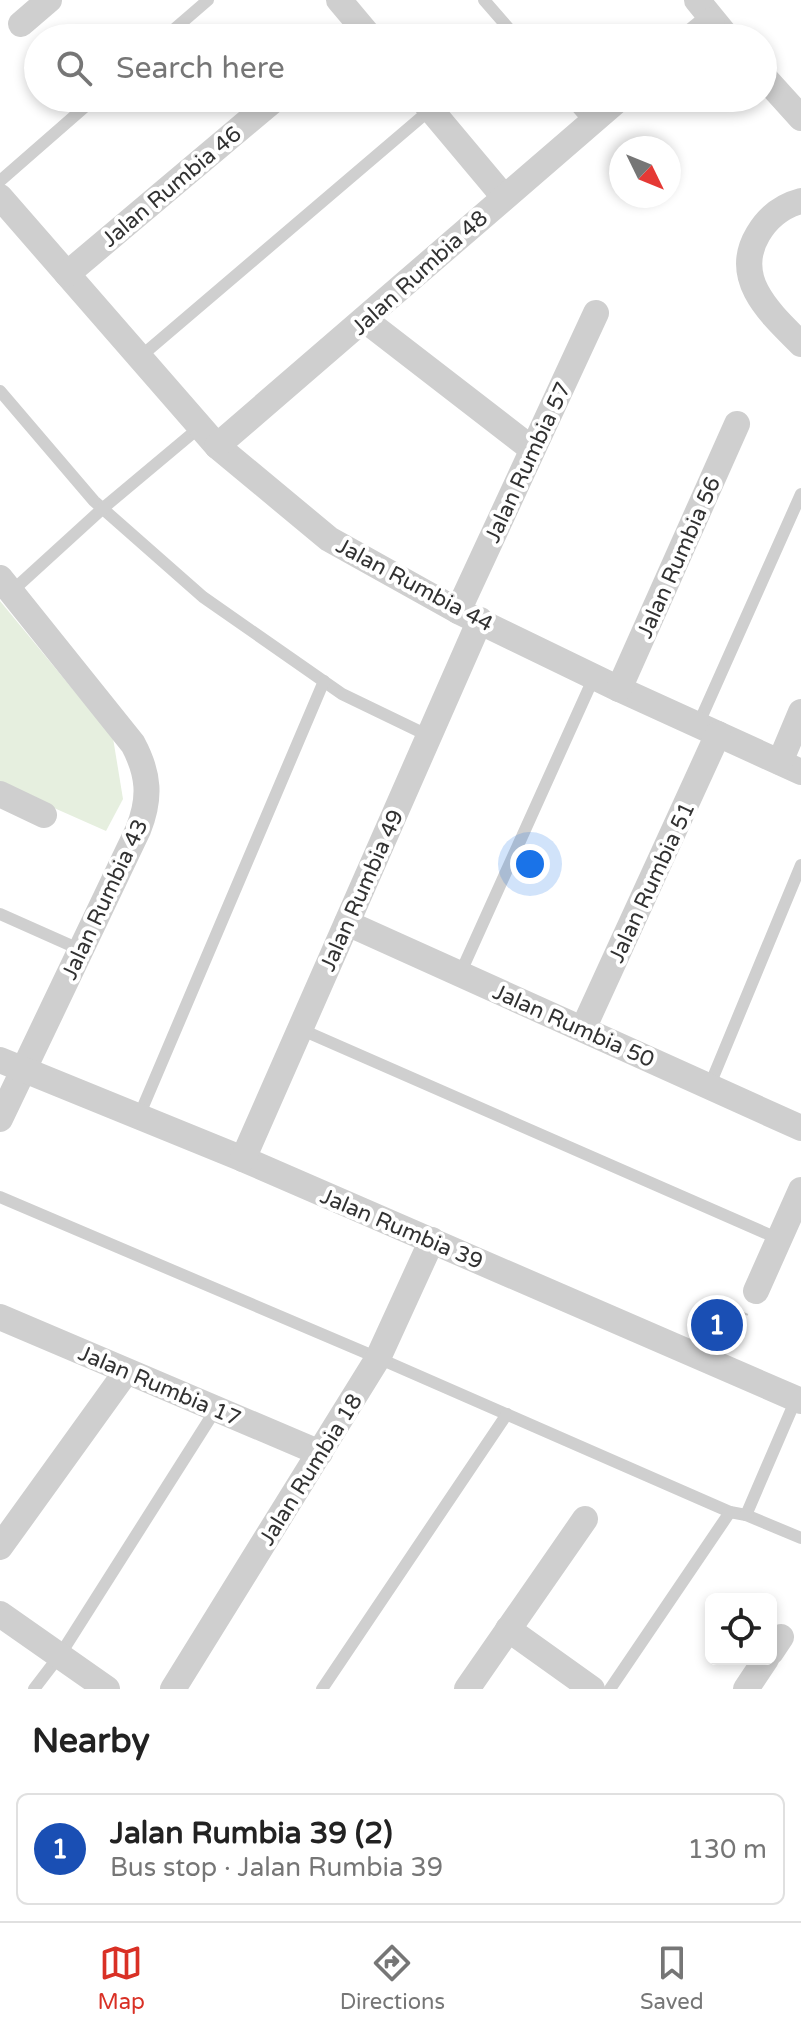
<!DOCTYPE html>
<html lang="en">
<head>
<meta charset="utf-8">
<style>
  body { margin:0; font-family:"Varela Round",sans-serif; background:#f2f2f2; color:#222 }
  .controls { position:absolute; right:24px; bottom:24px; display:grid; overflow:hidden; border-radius:12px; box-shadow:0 4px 12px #0003 }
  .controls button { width:72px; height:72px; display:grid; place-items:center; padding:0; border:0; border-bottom:2px solid #e0e0e0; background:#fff; color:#222; font:40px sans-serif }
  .compass { position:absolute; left:609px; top:136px; width:72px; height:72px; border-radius:50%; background:#fff; box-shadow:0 4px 12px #0003; rotate:133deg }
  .you { position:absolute; left:530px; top:864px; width:28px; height:28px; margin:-20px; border:6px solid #fff; border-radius:50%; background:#1a73e8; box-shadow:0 0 0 12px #1a73e833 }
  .badge { display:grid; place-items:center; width:52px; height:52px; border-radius:50%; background:#d93025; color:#fff; font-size:26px; font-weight:700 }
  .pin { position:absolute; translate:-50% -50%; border:4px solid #fff; box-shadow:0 2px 8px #0006 }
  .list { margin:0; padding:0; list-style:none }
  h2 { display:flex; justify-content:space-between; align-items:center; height:104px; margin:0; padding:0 32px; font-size:34px }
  h2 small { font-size:26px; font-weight:400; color:#767676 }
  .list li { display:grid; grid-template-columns:52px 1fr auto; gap:24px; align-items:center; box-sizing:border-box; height:112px; margin:0 16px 16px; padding:0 16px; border:2px solid #e0e0e0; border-radius:12px }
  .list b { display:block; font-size:30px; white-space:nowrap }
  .list p { margin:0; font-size:26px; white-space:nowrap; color:#767676 }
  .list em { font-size:26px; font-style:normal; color:#767676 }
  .icon { flex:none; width:44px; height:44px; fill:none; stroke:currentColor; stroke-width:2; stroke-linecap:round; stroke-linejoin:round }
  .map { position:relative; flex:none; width:801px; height:1689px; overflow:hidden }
  .search { position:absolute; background:#fff; box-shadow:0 4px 12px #0003; left:24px; right:24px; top:24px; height:88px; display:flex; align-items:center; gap:20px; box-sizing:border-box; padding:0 28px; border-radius:44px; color:#767676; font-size:30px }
  .sheet { height:232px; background:#fff }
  nav { display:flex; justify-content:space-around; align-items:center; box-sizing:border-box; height:112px; border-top:2px solid #e0e0e0; background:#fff; font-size:22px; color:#767676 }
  nav a { display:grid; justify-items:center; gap:4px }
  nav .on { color:#d93025 }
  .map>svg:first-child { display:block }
</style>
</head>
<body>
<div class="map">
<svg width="801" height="1689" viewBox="0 0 801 1689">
  <rect width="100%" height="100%" fill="#fff"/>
  <!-- green -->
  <polygon fill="#e6efdf" points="0,601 113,738 123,799 106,831 0,784"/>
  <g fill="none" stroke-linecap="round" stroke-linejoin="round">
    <!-- path -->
    <polyline stroke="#cfcfcf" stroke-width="5" stroke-dasharray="4 4" stroke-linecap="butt" points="732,1344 746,1313"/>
    <!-- service -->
    <g stroke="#cfcfcf" stroke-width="12">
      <polyline points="484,0 517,38"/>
      <polyline points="164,38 208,0"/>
      <polyline points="569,98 591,123"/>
      <polyline points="0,181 95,98"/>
      <polyline points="140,357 431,109"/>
      <polyline points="0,391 94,501 203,597 342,694 429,736"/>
      <polyline points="11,592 102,509 200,427"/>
      <polyline points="698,725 801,494"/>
      <polyline points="0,914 81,950"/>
      <polyline points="460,974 594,677"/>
      <polyline points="300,1029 779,1239"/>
      <polyline points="709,1087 801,865"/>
      <polyline points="139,1116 324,681"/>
      <polyline points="0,1197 378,1358 730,1512 746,1515 801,1538"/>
      <polyline points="746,1515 796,1399"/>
      <polyline points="34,1689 60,1655 216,1409"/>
      <polyline points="322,1689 507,1414"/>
      <polyline points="610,1689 730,1512"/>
    </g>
    <!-- minor -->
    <g stroke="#cfcfcf" stroke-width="26">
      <polyline points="339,0 371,38"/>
      <polyline points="697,0 728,38"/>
      <polyline points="21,24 49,0"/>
      <polyline points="690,38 712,20"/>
      <polyline points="763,76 801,118"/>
      <polyline points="421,98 504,197"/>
      <polyline points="0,197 217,446 329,539 458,611 619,689 801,772"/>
      <path d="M801,201C782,206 768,217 758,234C731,279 771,314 801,344"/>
      <polyline points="67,274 276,98"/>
      <polyline points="365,320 532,449"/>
      <polyline points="217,446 620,98"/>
      <path d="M0,578L133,744C149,774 151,798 138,830L0,1119"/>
      <polyline points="458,611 596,313"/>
      <polyline points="619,689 737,424"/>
      <polyline points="780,762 801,712"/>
      <polyline points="0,794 44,815"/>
      <polyline points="347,923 801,1128"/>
      <polyline points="583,1029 718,734"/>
      <polyline points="0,1060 243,1159 801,1401"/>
      <polyline points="243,1159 480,620"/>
      <polyline points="756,1291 801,1190"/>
      <polyline points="0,1317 320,1453"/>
      <polyline points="0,1547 126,1372"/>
      <polyline points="0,1614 107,1689"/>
      <polyline points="508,1629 592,1689"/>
      <polyline points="771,1652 781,1637"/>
      <polyline points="173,1689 378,1358 432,1240"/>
      <polyline points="467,1689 585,1519"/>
      <polyline points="746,1689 766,1659"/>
    </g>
  </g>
  <g text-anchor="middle" stroke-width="8" stroke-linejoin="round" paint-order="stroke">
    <!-- street labels -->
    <g font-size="22" fill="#323232" stroke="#fff">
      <text transform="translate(171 186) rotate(-40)" y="8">Jalan Rumbia 46</text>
      <text transform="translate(419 272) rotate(-42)" y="8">Jalan Rumbia 48</text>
      <text transform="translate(527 462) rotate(-65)" y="8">Jalan Rumbia 57</text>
      <text transform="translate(678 557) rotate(-66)" y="8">Jalan Rumbia 56</text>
      <text transform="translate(415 584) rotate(28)" y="8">Jalan Rumbia 44</text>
      <text transform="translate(651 882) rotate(-65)" y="8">Jalan Rumbia 51</text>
      <text transform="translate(361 890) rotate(-66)" y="8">Jalan Rumbia 49</text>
      <text transform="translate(104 899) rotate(-65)" y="8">Jalan Rumbia 43</text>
      <text transform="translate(574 1025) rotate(24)" y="8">Jalan Rumbia 50</text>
      <text transform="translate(402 1228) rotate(23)" y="8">Jalan Rumbia 39</text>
      <text transform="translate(160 1385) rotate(23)" y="8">Jalan Rumbia 17</text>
      <text transform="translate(310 1469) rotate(-58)" y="8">Jalan Rumbia 18</text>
    </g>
  </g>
</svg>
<div class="controls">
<button><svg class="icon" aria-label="locate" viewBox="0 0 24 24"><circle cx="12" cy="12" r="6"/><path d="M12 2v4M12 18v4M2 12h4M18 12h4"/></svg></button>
</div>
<svg class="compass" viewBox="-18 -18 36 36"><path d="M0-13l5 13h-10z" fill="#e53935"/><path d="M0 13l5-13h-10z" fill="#767676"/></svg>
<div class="you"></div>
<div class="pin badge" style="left:717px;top:1325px;background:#1a4fb4">1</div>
<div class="search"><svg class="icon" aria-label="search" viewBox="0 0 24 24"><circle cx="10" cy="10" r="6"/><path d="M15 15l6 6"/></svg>Search here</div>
</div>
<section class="sheet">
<h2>Nearby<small></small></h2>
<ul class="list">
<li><span class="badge" style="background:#1a4fb4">1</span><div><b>Jalan Rumbia 39 (2)</b><p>Bus stop · Jalan Rumbia 39</p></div><em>130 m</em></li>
</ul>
</section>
<nav>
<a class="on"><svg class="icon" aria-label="map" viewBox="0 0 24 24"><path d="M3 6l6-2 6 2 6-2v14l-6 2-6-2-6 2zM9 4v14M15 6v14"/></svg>Map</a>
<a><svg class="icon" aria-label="directions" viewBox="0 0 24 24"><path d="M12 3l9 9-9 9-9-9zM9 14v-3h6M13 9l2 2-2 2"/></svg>Directions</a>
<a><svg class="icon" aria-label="saved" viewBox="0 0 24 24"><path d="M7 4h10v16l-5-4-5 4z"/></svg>Saved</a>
</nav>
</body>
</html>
